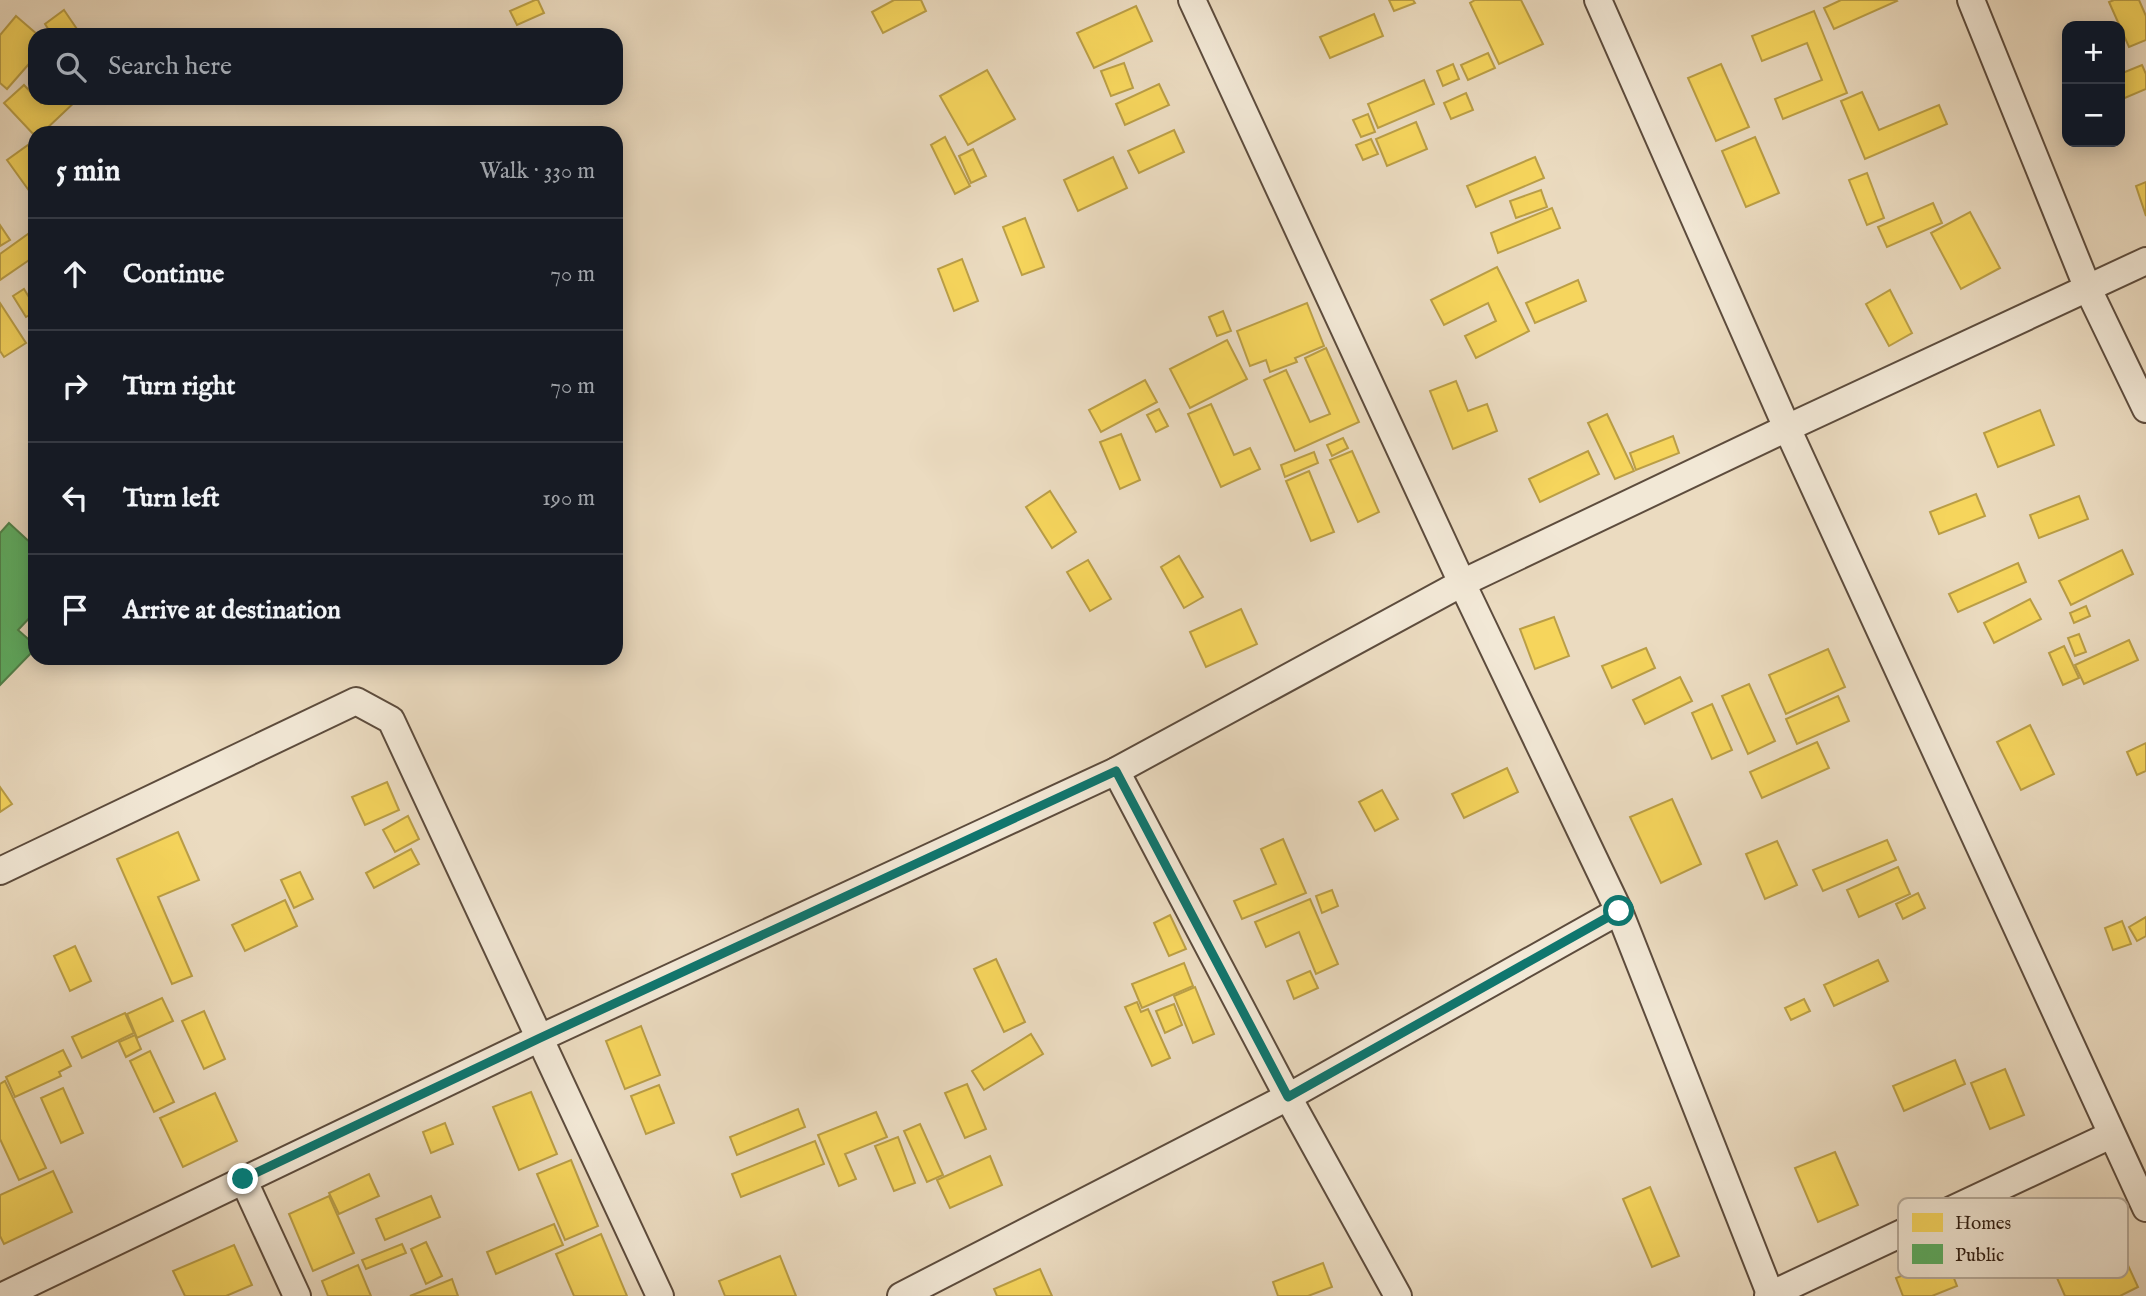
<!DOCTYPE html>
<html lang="en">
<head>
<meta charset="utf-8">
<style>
  body { margin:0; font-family:"IM FELL English",serif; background:#20242c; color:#f1f3f6 }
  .controls { position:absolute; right:21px; top:21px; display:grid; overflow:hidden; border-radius:14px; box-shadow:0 4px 18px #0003 }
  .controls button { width:63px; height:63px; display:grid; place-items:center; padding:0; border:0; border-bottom:2px solid #363941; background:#171b24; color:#f1f3f6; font:35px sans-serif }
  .stop { position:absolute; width:21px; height:21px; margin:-16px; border:5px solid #0f766e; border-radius:50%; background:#fff }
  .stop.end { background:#0f766e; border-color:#fff; box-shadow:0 2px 7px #0008 }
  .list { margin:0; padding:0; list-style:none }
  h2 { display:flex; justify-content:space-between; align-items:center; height:91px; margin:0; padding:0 28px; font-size:30px }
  h2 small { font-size:23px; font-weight:400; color:#9ea1a6 }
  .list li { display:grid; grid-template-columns:46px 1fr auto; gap:21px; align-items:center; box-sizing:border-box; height:112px; padding:0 28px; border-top:2px solid #363941 }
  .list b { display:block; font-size:26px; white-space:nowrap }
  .list em { font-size:23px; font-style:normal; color:#9ea1a6 }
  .icon { flex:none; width:38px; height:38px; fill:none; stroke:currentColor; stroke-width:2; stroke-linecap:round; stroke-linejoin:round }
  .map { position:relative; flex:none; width:2146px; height:1296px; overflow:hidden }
  .search { position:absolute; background:#171b24; box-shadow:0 4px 18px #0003; left:28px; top:28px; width:595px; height:77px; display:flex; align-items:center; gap:18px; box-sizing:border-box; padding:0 24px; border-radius:21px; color:#9ea1a6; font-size:26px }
  .panel { position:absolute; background:#171b24; box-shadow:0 4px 18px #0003; left:28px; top:126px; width:595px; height:539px; border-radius:21px }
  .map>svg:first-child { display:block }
</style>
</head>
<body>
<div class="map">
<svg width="2146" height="1296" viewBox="0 0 2146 1296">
  <rect width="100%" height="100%" fill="#ebdbc0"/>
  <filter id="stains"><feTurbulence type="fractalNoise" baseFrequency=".00286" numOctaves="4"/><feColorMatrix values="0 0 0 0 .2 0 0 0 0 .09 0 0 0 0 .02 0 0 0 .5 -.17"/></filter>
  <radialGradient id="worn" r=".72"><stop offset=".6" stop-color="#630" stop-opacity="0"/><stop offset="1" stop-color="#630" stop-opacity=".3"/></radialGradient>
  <!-- homes -->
  <g fill="#f6d55c" stroke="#ba9e46" stroke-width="2">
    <polygon points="535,0 538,0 544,13 517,25 510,11"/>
    <polygon points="894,0 921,0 926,11 883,33 872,12"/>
    <polygon points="1389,0 1413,0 1415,3 1394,11"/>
    <polygon points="1475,0 1521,0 1543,44 1499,64 1470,3"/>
    <polygon points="1841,0 1896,0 1897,1 1834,29 1824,8"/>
    <polygon points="2114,0 2139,0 2146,16 2146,40 2129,47 2109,2"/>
    <polygon points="1136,6 1152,41 1094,68 1077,33"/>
    <polygon points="64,10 81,35 52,35 45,24"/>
    <polygon points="1814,11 1847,93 1783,119 1775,99 1822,80 1807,43 1762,61 1752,36"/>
    <polygon points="1374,14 1383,36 1330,58 1320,37"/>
    <polygon points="16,16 38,35 35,35 35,57 7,89 0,83 0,35"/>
    <polygon points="1488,53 1495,68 1468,80 1461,65"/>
    <polygon points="1124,63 1133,88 1111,96 1101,71"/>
    <polygon points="1453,64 1459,79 1443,86 1437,71"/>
    <polygon points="1721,64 1749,127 1716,141 1688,78"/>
    <polygon points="2142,65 2146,74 2146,89 2120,100 2120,74"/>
    <polygon points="987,70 1015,119 968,145 940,96"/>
    <polygon points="1424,80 1434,104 1378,128 1368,104"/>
    <polygon points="1159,84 1169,105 1125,125 1116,104"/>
    <polygon points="24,85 41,103 46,98 79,98 42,133 35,133 35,136 4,103"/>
    <polygon points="1862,92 1879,130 1939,105 1947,124 1865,159 1841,101"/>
    <polygon points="1466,93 1473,110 1451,119 1444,103"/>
    <polygon points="1368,114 1375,132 1361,137 1353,120"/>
    <polygon points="1416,122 1427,149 1387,166 1376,139"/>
    <polygon points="1174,130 1184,152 1139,173 1128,151"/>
    <polygon points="945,137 970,186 955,194 931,145"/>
    <polygon points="1755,137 1779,193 1746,207 1722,151"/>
    <polygon points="1371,139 1378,154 1363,160 1356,145"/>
    <polygon points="28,145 35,155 35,199 7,160"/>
    <polygon points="973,149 986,176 971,183 959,156"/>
    <polygon points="1113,157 1127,188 1078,211 1064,180"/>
    <polygon points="1535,157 1544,178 1476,207 1467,186"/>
    <polygon points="1867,173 1884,218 1867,225 1849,180"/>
    <polygon points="2146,182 2146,216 2136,186"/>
    <polygon points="1541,190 1547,207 1516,218 1510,201"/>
    <polygon points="1933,203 1942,223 1887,247 1878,227"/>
    <polygon points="1552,208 1560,228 1498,253 1491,233"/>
    <polygon points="1970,212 2000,268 1961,289 1931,233"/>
    <polygon points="1025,218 1044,267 1022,275 1003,227"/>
    <polygon points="0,225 10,240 0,246"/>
    <polygon points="35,229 35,256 0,280 0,254"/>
    <polygon points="962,259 978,301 954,311 938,269"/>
    <polygon points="1497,267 1529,331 1476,358 1465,336 1496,321 1488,303 1444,325 1431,300"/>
    <polygon points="1578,280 1586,301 1535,323 1526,303"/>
    <polygon points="24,289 35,307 35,312 26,317 13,296"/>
    <polygon points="1890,290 1912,333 1889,346 1866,304"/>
    <polygon points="0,303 26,343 4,357 0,351"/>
    <polygon points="1307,303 1324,346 1295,358 1297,362 1270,372 1266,360 1250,366 1237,331"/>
    <polygon points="1223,311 1231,331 1217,336 1209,317"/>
    <polygon points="1227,340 1247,379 1190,408 1170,369"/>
    <polygon points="1326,348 1359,422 1295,451 1264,380 1286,370 1310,422 1330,414 1305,358"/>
    <polygon points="1145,380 1157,402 1101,432 1089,410"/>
    <polygon points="1456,381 1468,411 1487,404 1497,431 1453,449 1430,391"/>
    <polygon points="1211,404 1234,455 1250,448 1260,469 1221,487 1188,414"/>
    <polygon points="1159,409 1168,426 1156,432 1147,415"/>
    <polygon points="2040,410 2054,445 1998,467 1984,433"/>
    <polygon points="1607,414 1634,471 1615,479 1588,423"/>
    <polygon points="1121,434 1140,480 1120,489 1100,442"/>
    <polygon points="1673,436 1679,453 1636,470 1630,453"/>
    <polygon points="1343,438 1348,448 1332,456 1327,445"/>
    <polygon points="1352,451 1379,512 1358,522 1330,460"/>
    <polygon points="1588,451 1599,474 1540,502 1529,479"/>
    <polygon points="1314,452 1318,463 1285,477 1281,465"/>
    <polygon points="1309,471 1334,532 1311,541 1286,481"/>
    <polygon points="1050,491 1076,532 1052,548 1026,507"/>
    <polygon points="1976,494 1985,516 1939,534 1930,512"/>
    <polygon points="2079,496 2088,519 2039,538 2030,515"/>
    <polygon points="2122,550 2133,574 2071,605 2059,581"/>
    <polygon points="1179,556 1203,597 1184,608 1161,567"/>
    <polygon points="1088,560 1111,599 1090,611 1067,572"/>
    <polygon points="2018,563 2026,582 1958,612 1949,594"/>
    <polygon points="2030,599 2041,619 1994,643 1984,623"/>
    <polygon points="2086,606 2090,616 2074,623 2070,613"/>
    <polygon points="1241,609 1257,644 1206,667 1190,632"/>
    <polygon points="1554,617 1569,656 1535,669 1520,629"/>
    <polygon points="2079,634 2086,652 2075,656 2068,638"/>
    <polygon points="2129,640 2138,660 2084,684 2075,665"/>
    <polygon points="2064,646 2079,678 2063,685 2049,653"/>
    <polygon points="1646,648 1655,668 1612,688 1602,666"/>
    <polygon points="1828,649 1845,687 1786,714 1769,675"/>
    <polygon points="1680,677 1692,701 1645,724 1633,700"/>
    <polygon points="1749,684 1775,741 1748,754 1722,696"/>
    <polygon points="1838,696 1849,721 1797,744 1786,719"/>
    <polygon points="1712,704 1732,750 1712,759 1692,713"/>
    <polygon points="2030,725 2054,774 2021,790 1997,742"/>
    <polygon points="1817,742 1829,768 1762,798 1750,772"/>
    <polygon points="2146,743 2146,771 2137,775 2127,752"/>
    <polygon points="1507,768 1518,792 1464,818 1452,794"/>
    <polygon points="387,782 399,810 365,825 352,797"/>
    <polygon points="0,787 12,804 0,812"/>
    <polygon points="1382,790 1398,819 1375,831 1359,802"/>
    <polygon points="1672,799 1701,864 1661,883 1630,817"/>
    <polygon points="408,816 419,839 395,852 383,830"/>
    <polygon points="178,832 199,880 158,897 192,976 172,984 117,859"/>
    <polygon points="1283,839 1306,893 1242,919 1234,901 1276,884 1261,849"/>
    <polygon points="1887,840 1896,860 1823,891 1813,870"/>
    <polygon points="1777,841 1797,885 1765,899 1746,854"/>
    <polygon points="411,849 419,864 374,888 366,873"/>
    <polygon points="1898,867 1910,894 1859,917 1847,890"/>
    <polygon points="300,872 313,899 294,908 281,880"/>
    <polygon points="1332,890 1338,906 1322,913 1316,896"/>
    <polygon points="1918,893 1925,908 1903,919 1896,904"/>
    <polygon points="1310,899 1338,964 1316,974 1299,932 1266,947 1255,922"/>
    <polygon points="285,900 297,926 245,951 232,925"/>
    <polygon points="1170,915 1186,949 1169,956 1154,923"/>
    <polygon points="2146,917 2146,936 2137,941 2129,927"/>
    <polygon points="2122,921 2131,944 2113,950 2105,928"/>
    <polygon points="75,946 91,981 70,991 54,956"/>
    <polygon points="996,959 1025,1022 1004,1032 974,969"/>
    <polygon points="1878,960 1888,981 1834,1006 1824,985"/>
    <polygon points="1184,963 1193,986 1142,1008 1132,984"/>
    <polygon points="1310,971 1318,988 1294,999 1287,981"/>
    <polygon points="1195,987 1214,1034 1193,1043 1174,996"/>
    <polygon points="162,998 173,1021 137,1038 127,1014"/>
    <polygon points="1804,999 1810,1011 1791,1020 1785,1008"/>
    <polygon points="1137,1002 1141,1012 1148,1009 1170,1058 1152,1066 1125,1007"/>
    <polygon points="1174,1004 1182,1025 1165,1033 1156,1011"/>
    <polygon points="204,1011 225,1059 204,1069 182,1021"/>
    <polygon points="125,1013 134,1033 82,1058 72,1037"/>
    <polygon points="641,1026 660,1075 625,1089 606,1041"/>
    <polygon points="1031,1034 1043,1054 984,1090 972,1071"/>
    <polygon points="135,1035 141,1049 126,1057 119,1042"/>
    <polygon points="63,1050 71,1066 59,1072 61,1076 15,1097 6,1077"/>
    <polygon points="150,1051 174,1102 154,1112 130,1061"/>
    <polygon points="1955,1060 1965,1084 1904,1111 1893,1086"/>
    <polygon points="2005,1069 2024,1115 1990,1129 1971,1083"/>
    <polygon points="5,1081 46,1168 19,1180 0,1139 0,1084"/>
    <polygon points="967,1084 986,1129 965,1138 945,1093"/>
    <polygon points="659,1085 674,1123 646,1134 631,1096"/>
    <polygon points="63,1088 83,1133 61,1143 41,1098"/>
    <polygon points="531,1092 557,1154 519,1170 493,1107"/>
    <polygon points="215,1093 237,1141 183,1167 160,1118"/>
    <polygon points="798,1109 805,1127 737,1155 730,1137"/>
    <polygon points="876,1112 887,1137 845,1154 856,1179 839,1186 818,1135"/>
    <polygon points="445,1123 453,1144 431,1153 423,1132"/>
    <polygon points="920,1124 943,1175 927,1182 904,1131"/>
    <polygon points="898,1137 915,1183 894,1191 875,1146"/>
    <polygon points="815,1141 824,1164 741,1197 732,1174"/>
    <polygon points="1835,1152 1858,1205 1818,1222 1795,1168"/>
    <polygon points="990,1156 1002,1185 950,1208 937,1180"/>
    <polygon points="571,1160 598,1226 565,1240 537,1174"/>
    <polygon points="53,1171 72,1212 4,1244 0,1236 0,1195"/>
    <polygon points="369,1174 379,1196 339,1214 329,1193"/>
    <polygon points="1650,1187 1679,1256 1652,1267 1623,1199"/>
    <polygon points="329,1196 354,1253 313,1271 289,1214"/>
    <polygon points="431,1196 440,1217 385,1240 376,1219"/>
    <polygon points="554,1224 563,1245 496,1274 487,1252"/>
    <polygon points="601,1234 627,1296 574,1296 556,1254"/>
    <polygon points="426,1242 442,1276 426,1284 411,1249"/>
    <polygon points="402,1244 406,1253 366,1269 362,1260"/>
    <polygon points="234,1245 252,1285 226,1296 185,1296 173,1271"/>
    <polygon points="2120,1248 2138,1287 2120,1296 2065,1296 2057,1278"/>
    <polygon points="780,1256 796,1296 725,1296 719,1281"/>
    <polygon points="1946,1258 1957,1286 1932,1296 1903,1296 1896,1278"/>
    <polygon points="1323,1263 1332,1287 1308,1296 1278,1296 1273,1282"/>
    <polygon points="358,1265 371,1296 328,1296 322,1281"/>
    <polygon points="1040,1269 1052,1296 997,1296 994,1289"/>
    <polygon points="452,1279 458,1296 410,1296"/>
  </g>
  <!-- public -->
  <polygon fill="#5aae61" stroke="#4d8249" stroke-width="2" points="9,523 35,547 35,612 18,630 35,645 35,649 0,685 0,533"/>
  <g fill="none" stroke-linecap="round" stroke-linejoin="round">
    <defs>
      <g id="street">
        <polyline points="1192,0 1462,583 1619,911 1771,1296"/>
        <polyline points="1598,0 1787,428 2146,1208"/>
        <polyline points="1971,0 2088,289 2146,409"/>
        <polyline points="1116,771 1288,1097 1398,1296"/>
        <polyline points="0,871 356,701 391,720 660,1296"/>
        <polyline points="243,1179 297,1296"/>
        <polyline points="3,1296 540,1038 1116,771 1462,583 1787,428 2146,261"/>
        <polyline points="901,1296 1288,1097 1619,911"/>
        <polyline points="1768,1296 2111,1135"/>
      </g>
    </defs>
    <!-- street casing -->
    <use href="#street" stroke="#5d4c3d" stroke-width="30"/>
    <!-- street -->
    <use href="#street" stroke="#f2e8d6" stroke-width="26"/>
  </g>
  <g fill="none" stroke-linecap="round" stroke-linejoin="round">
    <!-- route -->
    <polyline stroke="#0f766e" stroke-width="9" points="243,1179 540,1038 1116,771 1288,1097 1619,911"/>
  </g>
  <!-- legend -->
  <rect x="1898" y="1198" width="230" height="80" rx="10" fill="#f2e8d6" stroke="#b7ab9b" stroke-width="2"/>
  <rect x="1912" y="1213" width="31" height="19" fill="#f6d55c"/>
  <rect x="1912" y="1244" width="31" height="20" fill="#5aae61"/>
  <g font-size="19" fill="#2e1c11">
    <text x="1955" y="1229">Homes</text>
    <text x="1955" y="1261">Public</text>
  </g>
  <rect width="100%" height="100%" filter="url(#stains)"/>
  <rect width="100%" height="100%" fill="url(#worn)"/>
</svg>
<div class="controls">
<button>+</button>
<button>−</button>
</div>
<div class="stop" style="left:1619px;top:911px"></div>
<div class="stop end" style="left:243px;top:1179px"></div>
<div class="search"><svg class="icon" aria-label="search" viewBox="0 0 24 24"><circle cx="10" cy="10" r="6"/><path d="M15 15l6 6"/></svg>Search here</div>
<section class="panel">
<h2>5 min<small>Walk · 330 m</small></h2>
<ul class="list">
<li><svg class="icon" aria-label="ahead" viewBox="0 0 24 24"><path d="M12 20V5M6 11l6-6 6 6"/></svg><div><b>Continue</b></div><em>70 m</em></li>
<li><svg class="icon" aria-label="right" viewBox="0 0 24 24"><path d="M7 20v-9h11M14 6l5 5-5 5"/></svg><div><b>Turn right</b></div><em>70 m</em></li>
<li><svg class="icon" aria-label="left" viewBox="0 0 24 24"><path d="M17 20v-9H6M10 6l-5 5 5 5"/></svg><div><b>Turn left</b></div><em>190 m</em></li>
<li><svg class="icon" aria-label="arrive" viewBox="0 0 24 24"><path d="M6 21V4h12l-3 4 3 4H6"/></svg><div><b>Arrive at destination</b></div></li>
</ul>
</section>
</div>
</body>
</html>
